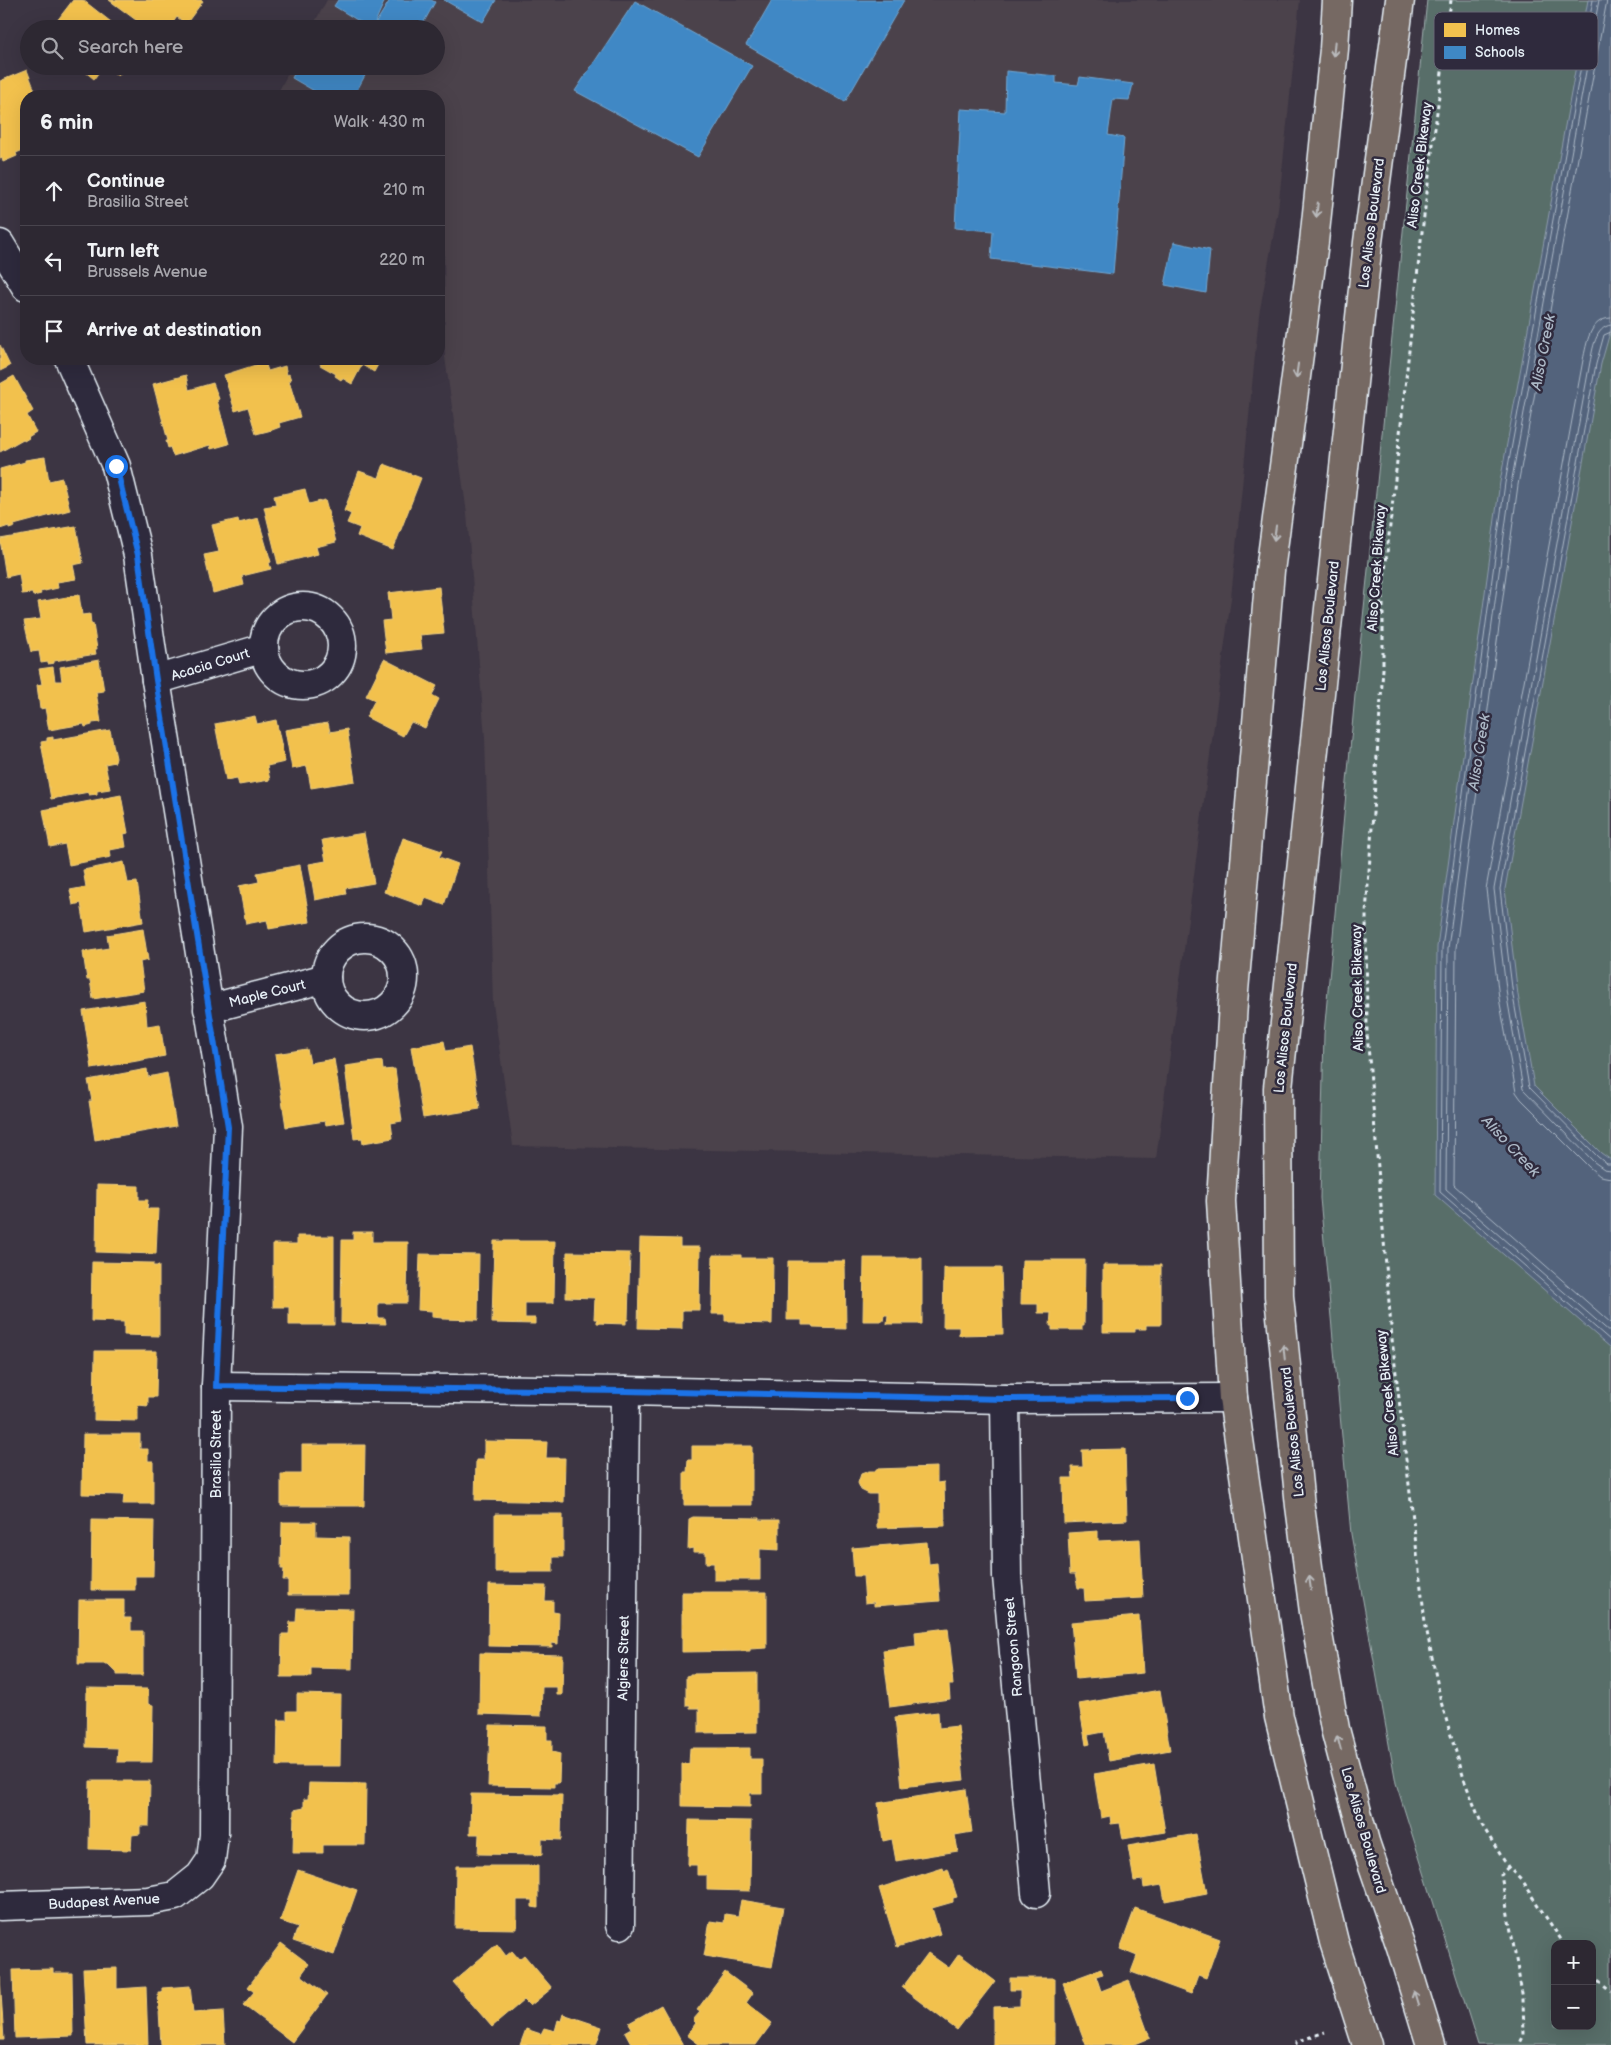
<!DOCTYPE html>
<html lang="en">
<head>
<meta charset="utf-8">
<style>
  body { margin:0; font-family:"Balsamiq Sans",sans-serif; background:#39343e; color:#f1f3f6 }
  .controls { position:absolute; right:15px; bottom:15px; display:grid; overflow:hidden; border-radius:10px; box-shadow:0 5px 20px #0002 }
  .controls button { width:45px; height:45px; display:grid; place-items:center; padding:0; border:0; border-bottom:1px solid #48444d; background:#2d2832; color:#f1f3f6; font:25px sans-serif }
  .stop { position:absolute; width:15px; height:15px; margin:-11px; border:4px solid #1a73e8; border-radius:50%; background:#fff }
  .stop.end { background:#1a73e8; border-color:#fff; box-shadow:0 1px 5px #0008 }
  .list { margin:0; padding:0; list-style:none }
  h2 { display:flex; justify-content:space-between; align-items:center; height:65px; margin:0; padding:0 20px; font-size:21px }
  h2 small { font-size:16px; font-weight:400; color:#a7a6ac }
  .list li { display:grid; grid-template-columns:32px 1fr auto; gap:15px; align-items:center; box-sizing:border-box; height:70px; padding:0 20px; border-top:1px solid #48444d }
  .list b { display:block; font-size:19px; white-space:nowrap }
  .list p { margin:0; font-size:16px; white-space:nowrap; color:#a7a6ac }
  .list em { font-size:16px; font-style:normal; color:#a7a6ac }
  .icon { flex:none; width:28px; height:28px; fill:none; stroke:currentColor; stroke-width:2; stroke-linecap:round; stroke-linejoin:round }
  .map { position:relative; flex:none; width:1611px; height:2045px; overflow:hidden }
  .search { position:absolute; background:#2d2832; box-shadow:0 5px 20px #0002; left:20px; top:20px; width:425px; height:55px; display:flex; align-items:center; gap:12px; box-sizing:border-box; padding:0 18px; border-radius:28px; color:#a7a6ac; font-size:19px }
  .panel { position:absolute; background:#2d2832; box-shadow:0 5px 20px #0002; left:20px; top:90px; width:425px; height:275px; border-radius:20px }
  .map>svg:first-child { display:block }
</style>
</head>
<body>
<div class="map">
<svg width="1611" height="2045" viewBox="0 0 1611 2045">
  <rect width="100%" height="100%" fill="#3c3543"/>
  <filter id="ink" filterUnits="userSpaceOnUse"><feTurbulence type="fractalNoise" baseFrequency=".02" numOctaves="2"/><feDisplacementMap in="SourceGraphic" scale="10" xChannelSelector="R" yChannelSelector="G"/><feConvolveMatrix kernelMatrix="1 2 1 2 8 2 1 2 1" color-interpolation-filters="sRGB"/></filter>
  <g filter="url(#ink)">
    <!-- built -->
    <polygon fill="#4b424b" points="327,0 1300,0 1278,210 1259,315 1231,598 1156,1159 513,1146 493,1003 485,738 467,514 445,357 444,248 439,244 439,96 276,96 292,66 436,66 436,29 311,29"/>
    <!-- green -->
    <path fill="#586e69" stroke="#a0b0b0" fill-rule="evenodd" d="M1427,0H1611V2045H1478L1396,1783L1351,1534L1320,1198L1324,1034L1355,695ZM1555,1944H1592V2026H1555Z"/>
    <!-- water -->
    <polygon fill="#52637c" stroke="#8e9cae" points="1588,0 1611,0 1611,329 1601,364 1505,889 1518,995 1534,1086 1601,1153 1611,1160 1611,1348 1435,1195 1437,947 1500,482"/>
    <!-- homes -->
    <g fill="#f2c14e" stroke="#efcf81">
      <polygon points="73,0 83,0 120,29 57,29 53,26"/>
      <polygon points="109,0 201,0 203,1 186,24 177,17 168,29 148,29"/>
      <polygon points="78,66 103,66 94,79"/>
      <polygon points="105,66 126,66 118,76"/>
      <polygon points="27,70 37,96 26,96 26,149 16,153 17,156 3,162 2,158 0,159 0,81"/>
      <polygon points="0,345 10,366 0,371"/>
      <polygon points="323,359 381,359 374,372 362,365 352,384 342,378 341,380 335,376 336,374 320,365"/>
      <polygon points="265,362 268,371 285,366 287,375 289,374 291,380 289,381 300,417 279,423 280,427 272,430 256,434 248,407 235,411 224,375"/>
      <polygon points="186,375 189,390 213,383 219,399 217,400 229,444 211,449 210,445 173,456 170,447 168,448 166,441 168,441 153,384"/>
      <polygon points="14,376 33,411 27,415 36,432 28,437 29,438 24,441 23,439 0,452 0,384"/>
      <polygon points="45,457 49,481 62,478 70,510 14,525 15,527 9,529 9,526 0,529 0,469 25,462 25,460"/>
      <polygon points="384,464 421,478 393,550 357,536 360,528 347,523 351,514 344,511 359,471 379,478"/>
      <polygon points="305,489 309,504 325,500 336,542 316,547 318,554 278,564 264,507 276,505 274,496"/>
      <polygon points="258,518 271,562 269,563 271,569 242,576 244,585 213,593 204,555 219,552 212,525 238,519 239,523"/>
      <polygon points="76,526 83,563 73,565 76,579 57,582 58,588 40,592 41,594 33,596 32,593 22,594 19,574 6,577 0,539"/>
      <polygon points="439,587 444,633 420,635 422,649 386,653 382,621 391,620 388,593"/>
      <polygon points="79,595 82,615 90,614 91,624 93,624 97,649 95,649 96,654 54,661 54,663 48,664 48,662 41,663 39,651 31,652 24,621 41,619 38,602"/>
      <polygon points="384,659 437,686 432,695 439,699 425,728 411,722 403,736 366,717 375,700 366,696"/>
      <polygon points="99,660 104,691 96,692 101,722 92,723 92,725 85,727 84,724 49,730 45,708 40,709 37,685 42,684 39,669 53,667 55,681 62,681 60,667"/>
      <polygon points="255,716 257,724 276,720 285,762 267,766 270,780 239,785 237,778 226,780 215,724"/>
      <polygon points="328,723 330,732 347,729 355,781 311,788 307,766 292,769 285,730"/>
      <polygon points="110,730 116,758 115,762 105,764 110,789 97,791 97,794 89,795 89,792 51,799 41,742 47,741 47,738 53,737 53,740"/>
      <polygon points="121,795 128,833 124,834 126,847 110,850 111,857 69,865 65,844 50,847 43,810"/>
      <polygon points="364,833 374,883 345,888 346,894 315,900 309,864 326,861 322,840"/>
      <polygon points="403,838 442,851 439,857 458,864 444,905 425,898 423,906 384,892"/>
      <polygon points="124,862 128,883 137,882 143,922 86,932 81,903 73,905 70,890 86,887 83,870"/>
      <polygon points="300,865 310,922 269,929 267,920 246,924 239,886 259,882 257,873"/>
      <polygon points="143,929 148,960 140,962 144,991 93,999 90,980 87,980 83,952 109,948 107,935"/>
      <polygon points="145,1001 147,1026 160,1024 165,1056 92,1069 83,1011"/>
      <polygon points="444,1041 446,1051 470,1047 480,1109 423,1118 411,1047"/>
      <polygon points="307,1049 310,1063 334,1059 344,1122 326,1125 325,1121 286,1127 275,1054"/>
      <polygon points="382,1061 383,1070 395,1069 402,1121 391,1123 393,1138 363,1143 362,1138 354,1139 345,1066"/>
      <polygon points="147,1069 148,1077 167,1073 176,1126 95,1140 89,1101 92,1101 88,1080"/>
      <polygon points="97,1185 139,1186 139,1200 148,1200 147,1209 158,1209 156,1254 96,1252"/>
      <polygon points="353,1232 372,1232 372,1242 408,1242 407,1303 378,1303 378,1318 385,1318 386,1324 341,1323 342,1240 353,1240"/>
      <polygon points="297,1236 334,1236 334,1325 289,1325 289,1307 273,1307 273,1244 297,1244"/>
      <polygon points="640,1238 680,1239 680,1247 700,1247 699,1310 682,1310 682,1329 638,1328"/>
      <polygon points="494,1241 555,1241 554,1303 525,1303 525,1318 535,1318 535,1324 492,1323"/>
      <polygon points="567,1252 630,1253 628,1320 626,1320 626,1324 597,1323 597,1319 594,1319 595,1298 566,1297"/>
      <polygon points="420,1254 479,1255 478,1320 442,1319 442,1318 432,1317 432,1311 418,1310"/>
      <polygon points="713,1255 741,1255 741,1258 773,1258 772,1324 736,1323 736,1321 725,1321 725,1314 712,1314"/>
      <polygon points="864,1258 922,1258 922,1324 887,1324 888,1315 884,1315 883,1321 863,1321"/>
      <polygon points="1022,1260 1085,1260 1084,1326 1082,1326 1082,1330 1052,1330 1052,1326 1050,1326 1051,1313 1038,1313 1038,1304 1021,1304"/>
      <polygon points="788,1261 845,1261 846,1329 813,1328 812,1325 802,1325 802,1320 787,1320"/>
      <polygon points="92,1262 153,1263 153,1266 159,1266 159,1336 124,1335 124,1322 91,1321"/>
      <polygon points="1103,1265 1161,1265 1161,1325 1146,1325 1146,1329 1135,1329 1135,1332 1103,1332"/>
      <polygon points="944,1268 1001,1268 1003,1334 959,1335 959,1327 943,1327"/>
      <polygon points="95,1351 157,1351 156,1397 148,1397 148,1406 138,1405 138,1421 94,1420"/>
      <polygon points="83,1434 140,1434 140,1449 148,1449 148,1461 153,1461 153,1504 123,1504 124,1495 82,1494"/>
      <polygon points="484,1441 547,1442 546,1458 565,1458 564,1502 475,1500 476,1460 484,1460"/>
      <polygon points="302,1445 365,1445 364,1506 281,1506 281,1474 302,1474"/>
      <polygon points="692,1446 752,1446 752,1505 684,1505 684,1472 687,1472 688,1460 692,1460"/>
      <polygon points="1125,1449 1127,1520 1064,1523 1063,1478 1073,1478 1072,1467 1083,1467 1082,1450"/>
      <polygon points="937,1467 937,1483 944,1482 945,1526 877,1528 877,1494 869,1494 861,1490 858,1483 861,1474 869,1471 876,1471 876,1469"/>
      <polygon points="495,1514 563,1514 563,1557 553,1557 553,1572 495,1572"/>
      <polygon points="693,1517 760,1518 760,1520 779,1520 779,1550 760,1549 760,1580 714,1580 714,1563 706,1563 706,1552 693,1552 693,1548 688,1549 689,1519"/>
      <polygon points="92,1520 154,1521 153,1576 135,1576 135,1590 91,1590"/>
      <polygon points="282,1522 316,1522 316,1536 349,1537 349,1595 288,1595 288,1580 283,1580 284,1569 281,1569"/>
      <polygon points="1098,1531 1098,1541 1140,1539 1143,1598 1085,1601 1084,1588 1078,1588 1075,1574 1070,1574 1068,1533"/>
      <polygon points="927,1542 929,1564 937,1563 940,1601 874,1606 874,1602 865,1603 863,1576 854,1576 852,1548"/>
      <polygon points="489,1585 546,1586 545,1601 553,1601 553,1612 559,1613 558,1644 552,1643 552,1647 488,1646"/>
      <polygon points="682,1592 767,1592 767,1648 750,1649 750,1651 682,1652"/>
      <polygon points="79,1600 124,1600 124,1618 131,1618 131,1631 143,1631 143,1675 117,1675 117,1673 108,1664 78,1664"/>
      <polygon points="297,1608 353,1609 352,1669 311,1668 311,1677 281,1677 282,1634 289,1634 290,1622 296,1622"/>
      <polygon points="1139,1616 1143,1673 1076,1679 1071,1622"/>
      <polygon points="948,1628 953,1674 952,1674 953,1685 949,1685 950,1699 890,1707 883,1650 916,1646 915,1632"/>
      <polygon points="480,1653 563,1655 562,1695 557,1695 557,1687 542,1687 541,1716 479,1714"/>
      <polygon points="757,1673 757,1732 699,1733 699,1708 690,1708 690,1705 686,1705 686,1676 690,1675 690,1674"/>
      <polygon points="87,1688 148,1689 148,1704 153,1705 152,1762 117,1762 118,1748 86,1747"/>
      <polygon points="1160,1690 1170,1750 1109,1761 1104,1732 1088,1735 1090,1744 1086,1745 1079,1704"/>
      <polygon points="297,1694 341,1695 340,1766 277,1766 278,1720 287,1720 287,1711 297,1711"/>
      <polygon points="938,1712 939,1728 958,1726 964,1780 902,1787 895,1717"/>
      <polygon points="490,1725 547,1726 547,1740 552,1740 552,1752 560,1754 559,1783 554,1783 554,1787 488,1786"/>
      <polygon points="690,1748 750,1748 750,1759 762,1759 762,1793 750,1793 750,1807 682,1806 682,1764 689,1764"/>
      <polygon points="1154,1764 1165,1832 1123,1839 1120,1823 1111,1824 1110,1816 1101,1818 1094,1774"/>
      <polygon points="90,1781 150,1781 149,1826 140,1826 140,1834 132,1835 131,1850 89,1849"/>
      <polygon points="309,1783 366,1784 365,1845 323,1845 323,1853 293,1853 294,1810 304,1808 304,1799 308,1799"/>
      <polygon points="966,1789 972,1832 955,1835 958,1851 896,1861 892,1839 883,1841 878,1803"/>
      <polygon points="471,1794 562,1795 561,1840 542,1839 542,1855 478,1854 479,1834 470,1834"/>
      <polygon points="689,1820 751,1821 750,1891 707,1890 707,1875 697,1875 697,1865 688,1865"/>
      <polygon points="1196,1834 1207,1893 1165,1901 1162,1885 1144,1888 1143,1880 1134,1881 1128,1846"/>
      <polygon points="456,1866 538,1866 538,1908 532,1907 532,1900 517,1900 517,1929 455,1928"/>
      <polygon points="943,1868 944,1871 948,1869 957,1897 953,1898 953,1902 932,1908 940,1934 897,1947 879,1888"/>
      <polygon points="298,1870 357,1890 334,1955 293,1941 298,1927 280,1921"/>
      <polygon points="741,1900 783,1907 772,1967 704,1956 710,1921 724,1923 725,1914 738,1916"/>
      <polygon points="1135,1908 1220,1939 1206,1978 1198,1975 1191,1994 1131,1972 1137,1956 1120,1949"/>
      <polygon points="281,1943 309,1964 301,1975 327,1995 292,2042 243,2005 254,1992 248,1987"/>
      <polygon points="497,1944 506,1956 512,1951 519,1959 524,1955 552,1988 530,2006 524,2000 492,2027 453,1982"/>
      <polygon points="928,1953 949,1968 959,1954 995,1981 957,2030 902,1988"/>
      <polygon points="117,1968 117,1989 146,1987 148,2045 87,2045 83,1969"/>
      <polygon points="53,1969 53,1973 72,1973 73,2036 15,2038 13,1970"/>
      <polygon points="1101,1969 1103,1974 1096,1976 1101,1991 1129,1980 1150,2038 1133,2045 1086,2045 1063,1983"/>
      <polygon points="725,1972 753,1993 746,2003 772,2023 756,2045 700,2045 687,2035 696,2023 693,2020 700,2012 697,2010"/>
      <polygon points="0,1977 4,2040 0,2040"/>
      <polygon points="1010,1978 1055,1978 1055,2045 993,2045 993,2007 1020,2006 1020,1990 1010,1990"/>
      <polygon points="190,1986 193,2013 223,2011 225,2045 161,2045 158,1993 162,1993 162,1988"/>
      <polygon points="661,2005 683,2045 632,2045 625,2032 632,2028 629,2023"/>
      <polygon points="563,2014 602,2027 596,2045 520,2045 526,2029 541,2034 544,2028 555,2031 558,2020 561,2021"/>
    </g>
    <!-- schools -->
    <g fill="#3f88c5" stroke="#72a8d4">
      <polygon points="338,0 385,0 372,29 334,6"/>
      <polygon points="390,0 431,0 435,2 420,29 372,29"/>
      <polygon points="444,0 496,0 483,22"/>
      <polygon points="772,0 904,0 845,102 746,45"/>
      <polygon points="635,1 752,66 698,157 575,91"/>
      <polygon points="298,66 370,66 354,96 323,96 292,78"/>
      <polygon points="1006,71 1056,76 1056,83 1078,85 1080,77 1133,84 1129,100 1113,99 1108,135 1124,138 1113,274 991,259 993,231 955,228 961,109 1005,112"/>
      <polygon points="1174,242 1210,250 1206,293 1165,285"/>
    </g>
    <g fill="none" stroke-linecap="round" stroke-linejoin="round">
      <!-- shore -->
      <g stroke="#acb8c6" stroke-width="1">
        <polyline points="1593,0 1505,483 1442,948 1440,1192 1611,1341"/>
        <polyline points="1599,0 1511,484 1448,948 1446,1189 1611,1333"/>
        <polyline points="1607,0 1518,485 1456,948 1454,1185 1611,1323"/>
        <path d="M1611,318C1589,319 1587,343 1583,360L1486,889L1499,998L1516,1092L1521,1099L1589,1167L1600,1176L1611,1178"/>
        <path d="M1611,325C1595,327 1593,349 1590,362L1494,889L1507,997L1523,1089L1594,1162L1604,1169L1611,1170"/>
        <polyline points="1611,332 1604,335 1596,364 1500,889 1513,996 1529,1087 1598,1157 1607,1164 1611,1164"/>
      </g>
      <defs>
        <g id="minor">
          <polyline points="0,244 26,287"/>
          <circle cx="303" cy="646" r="39"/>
          <polyline points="156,680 264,648"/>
          <circle cx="365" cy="977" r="39"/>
          <polyline points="208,1009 326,978"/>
          <polyline points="216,1386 625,1391 1005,1399 1233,1398"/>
          <polyline points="1005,1399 1007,1576 1036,1893"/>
          <polyline points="0,1906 148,1901 175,1896 200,1876 211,1860 214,1835 216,1386 228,1127 156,680 138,555 116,466 69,359"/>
          <polyline points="620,1925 625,1391"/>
        </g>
        <g id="major">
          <polyline points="1337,0 1334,49 1314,242 1270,571 1233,1003 1221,1201 1233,1398 1279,1717 1334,1942 1367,2045"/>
          <polyline points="1400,0 1368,242 1278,1088 1279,1296 1300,1506 1314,1612 1335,1729 1365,1842 1401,1947 1431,2045"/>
        </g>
      </defs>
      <!-- minor casing -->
      <use href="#minor" stroke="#e8f1f8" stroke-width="31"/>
      <!-- major casing -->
      <use href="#major" stroke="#e8f1f8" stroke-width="31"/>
      <!-- path -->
      <g stroke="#e8f1f8" stroke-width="3" stroke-dasharray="4 4" stroke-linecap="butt">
        <polyline points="1451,0 1421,240 1383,590 1383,669 1366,914 1367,1033 1392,1339 1425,1622 1441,1702 1465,1782 1482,1825 1508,1867 1521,1880 1564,1944"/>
        <polyline points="1370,603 1382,604"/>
        <polyline points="1508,1867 1501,1875 1523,1999 1524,2035 1519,2045"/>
        <polyline points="1592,1975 1611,1991"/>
        <polyline points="1296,2045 1296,2042 1325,2032"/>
      </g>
      <!-- minor -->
      <use href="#minor" stroke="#2f2a3d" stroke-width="28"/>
      <!-- major -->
      <use href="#major" stroke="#766964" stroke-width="28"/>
    </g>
    <!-- one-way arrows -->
    <defs><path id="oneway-shaft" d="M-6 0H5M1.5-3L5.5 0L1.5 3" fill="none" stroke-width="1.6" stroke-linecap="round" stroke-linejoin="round" transform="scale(1.25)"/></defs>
    <g stroke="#babbbd">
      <use href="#oneway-shaft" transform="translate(1334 49) rotate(95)"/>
      <use href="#oneway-shaft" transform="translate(1317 210) rotate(96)"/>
      <use href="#oneway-shaft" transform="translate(1297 371) rotate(98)"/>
      <use href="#oneway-shaft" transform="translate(1275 533) rotate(98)"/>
      <use href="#oneway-shaft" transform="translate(1284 1352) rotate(-96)"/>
      <use href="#oneway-shaft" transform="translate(1310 1583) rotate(-98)"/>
      <use href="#oneway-shaft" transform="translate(1339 1743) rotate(-105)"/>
      <use href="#oneway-shaft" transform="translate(1416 1998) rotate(-107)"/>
    </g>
  </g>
  <g fill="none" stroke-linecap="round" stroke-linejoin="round" filter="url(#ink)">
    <!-- route -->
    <polyline stroke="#1a73e8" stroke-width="6" points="116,466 138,555 156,680 228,1127 216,1386 625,1391 1005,1399 1187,1398"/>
  </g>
  <g text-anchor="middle" stroke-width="5" stroke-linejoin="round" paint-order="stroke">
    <!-- street labels -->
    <g font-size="14" fill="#e8f1f8" stroke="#2f2a3d">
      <text transform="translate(1419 165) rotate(-83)" y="5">Aliso Creek Bikeway</text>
      <text transform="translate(1371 223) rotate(-83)" y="5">Los Alisos Boulevard</text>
      <text transform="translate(1376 568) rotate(-86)" y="5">Aliso Creek Bikeway</text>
      <text transform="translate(1327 626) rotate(-84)" y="5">Los Alisos Boulevard</text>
      <text transform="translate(210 664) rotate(-17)" y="5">Acacia Court</text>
      <text transform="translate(1357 988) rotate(-91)" y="5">Aliso Creek Bikeway</text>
      <text transform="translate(267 993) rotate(-14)" y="5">Maple Court</text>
      <text transform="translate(1285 1028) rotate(-84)" y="5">Los Alisos Boulevard</text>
      <text transform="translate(1387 1393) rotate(-96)" y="5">Aliso Creek Bikeway</text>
      <text transform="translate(1292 1432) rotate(-96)" y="5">Los Alisos Boulevard</text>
      <text transform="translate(216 1454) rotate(-90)" y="5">Brasilia Street</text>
      <text transform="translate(1013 1647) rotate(-95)" y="5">Rangoon Street</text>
      <text transform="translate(623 1658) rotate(-89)" y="5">Algiers Street</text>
      <text transform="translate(1364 1830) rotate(74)" y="5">Los Alisos Boulevard</text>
      <text transform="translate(104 1901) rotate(-3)" y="5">Budapest Avenue</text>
    </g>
    <!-- water labels -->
    <g font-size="15" font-style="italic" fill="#acb8c6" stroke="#2f2a3d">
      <text transform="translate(1543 352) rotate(-79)" y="5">Aliso Creek</text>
      <text transform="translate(1479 752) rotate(-81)" y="5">Aliso Creek</text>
      <text transform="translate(1511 1146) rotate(47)" y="5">Aliso Creek</text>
    </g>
  </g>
  <!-- legend -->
  <rect x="1434" y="12" width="164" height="58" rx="8" fill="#2f2a3d" stroke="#666675" stroke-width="1"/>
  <rect x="1444" y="23" width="22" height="14" fill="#f2c14e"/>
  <rect x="1444" y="46" width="22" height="13" fill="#3f88c5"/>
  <g font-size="14" fill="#e8f1f8">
    <text x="1475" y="35">Homes</text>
    <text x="1475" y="57">Schools</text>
  </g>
</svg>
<div class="controls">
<button>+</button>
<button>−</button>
</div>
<div class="stop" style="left:116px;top:466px"></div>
<div class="stop end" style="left:1187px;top:1398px"></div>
<div class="search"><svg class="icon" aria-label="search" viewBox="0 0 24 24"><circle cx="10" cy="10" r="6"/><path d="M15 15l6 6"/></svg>Search here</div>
<section class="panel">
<h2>6 min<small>Walk · 430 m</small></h2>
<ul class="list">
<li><svg class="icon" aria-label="ahead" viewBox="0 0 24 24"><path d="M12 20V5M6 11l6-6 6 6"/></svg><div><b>Continue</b><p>Brasilia Street</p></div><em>210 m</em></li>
<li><svg class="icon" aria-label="left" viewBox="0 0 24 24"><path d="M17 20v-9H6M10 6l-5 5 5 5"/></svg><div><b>Turn left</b><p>Brussels Avenue</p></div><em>220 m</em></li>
<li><svg class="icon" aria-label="arrive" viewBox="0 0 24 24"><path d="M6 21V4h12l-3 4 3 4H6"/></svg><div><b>Arrive at destination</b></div></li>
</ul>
</section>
</div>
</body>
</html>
